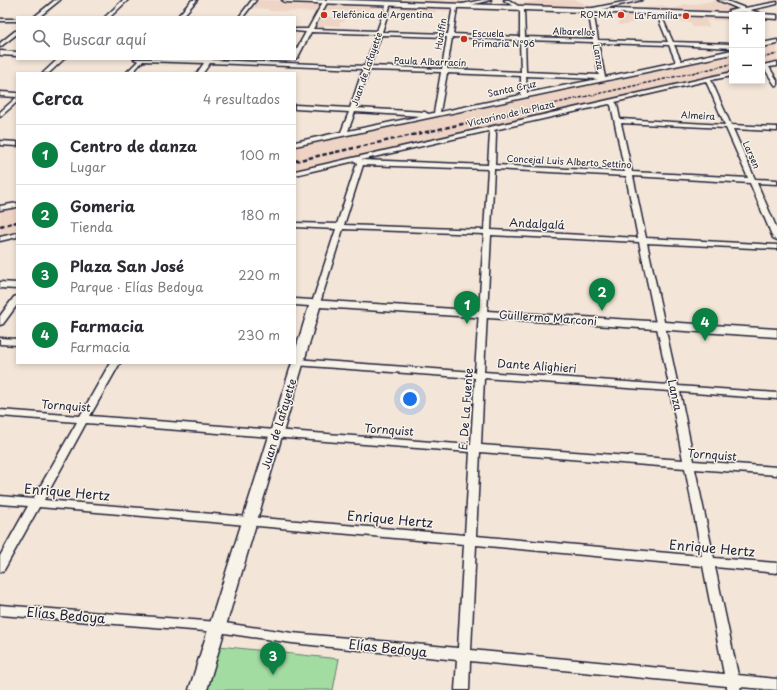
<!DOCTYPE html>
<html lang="es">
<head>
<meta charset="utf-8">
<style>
  body { margin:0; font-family:"Playpen Sans",sans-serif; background:#f7f7f7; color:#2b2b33 }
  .controls { position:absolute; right:12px; top:12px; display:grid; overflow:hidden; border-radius:0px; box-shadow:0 2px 6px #0003 }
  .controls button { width:36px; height:36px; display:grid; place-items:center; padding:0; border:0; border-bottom:1px solid #e1e1e2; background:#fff; color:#2b2b33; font:20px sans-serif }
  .you { position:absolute; left:410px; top:399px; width:14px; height:14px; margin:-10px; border:3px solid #fff; border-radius:50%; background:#1a73e8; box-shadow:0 0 0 6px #1a73e833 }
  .badge { display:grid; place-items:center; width:26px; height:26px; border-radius:50%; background:#0b8043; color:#fff; font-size:13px; font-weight:700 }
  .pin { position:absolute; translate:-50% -33px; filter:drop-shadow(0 1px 2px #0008) }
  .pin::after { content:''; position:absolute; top:21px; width:14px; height:12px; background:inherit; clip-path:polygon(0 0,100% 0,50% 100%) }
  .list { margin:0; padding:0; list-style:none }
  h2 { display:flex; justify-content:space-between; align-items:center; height:52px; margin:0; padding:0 16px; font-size:17px }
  h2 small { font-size:13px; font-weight:400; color:#7c7c81 }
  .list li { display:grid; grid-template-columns:26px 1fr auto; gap:12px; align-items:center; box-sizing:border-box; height:60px; padding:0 16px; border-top:1px solid #e1e1e2 }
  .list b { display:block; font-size:15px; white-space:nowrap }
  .list p { margin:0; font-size:13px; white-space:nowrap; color:#7c7c81 }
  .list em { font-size:13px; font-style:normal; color:#7c7c81 }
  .icon { flex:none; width:22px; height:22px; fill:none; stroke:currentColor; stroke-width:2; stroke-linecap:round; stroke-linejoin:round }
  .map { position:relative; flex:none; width:777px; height:690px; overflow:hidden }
  .search { position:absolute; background:#fff; box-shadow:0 2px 6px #0003; left:16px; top:16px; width:280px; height:44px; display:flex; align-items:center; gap:10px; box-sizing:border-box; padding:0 14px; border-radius:0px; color:#7c7c81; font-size:15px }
  .panel { position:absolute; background:#fff; box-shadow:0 2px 6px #0003; left:16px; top:72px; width:280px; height:292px; border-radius:0px }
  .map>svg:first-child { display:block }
</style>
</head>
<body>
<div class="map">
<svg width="777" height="690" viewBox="0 0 777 690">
  <rect width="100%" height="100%" fill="#f3e5d8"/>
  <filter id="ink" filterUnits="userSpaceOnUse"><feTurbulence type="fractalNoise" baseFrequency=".025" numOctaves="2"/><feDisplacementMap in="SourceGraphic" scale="8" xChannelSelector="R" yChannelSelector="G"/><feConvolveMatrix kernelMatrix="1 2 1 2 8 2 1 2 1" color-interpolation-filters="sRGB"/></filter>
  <g filter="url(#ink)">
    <!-- built -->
    <g fill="#eed4c5">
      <polygon points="260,0 318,2 321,3 316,12 268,11 269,9 250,8 255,1"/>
      <polygon points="345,0 457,0 463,3"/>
      <polygon points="543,0 576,0 594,8 523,6 517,4"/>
      <polygon points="717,0 740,9 721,13 636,10 662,5 671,9 683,6 683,4 691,5"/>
      <polygon points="326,3 329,3 386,5 385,8 369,8 368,10 361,10 360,13 323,10"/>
      <polygon points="392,5 450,7 452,8 452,11 436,10 435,13 405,14 407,9 390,8"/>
      <polygon points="616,12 655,14 658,19 641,18 641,20 634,20 634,23 627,23 628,25 619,25"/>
      <polygon points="673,14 726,16 730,21 706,20 709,27 693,27 691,22 676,22"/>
      <polygon points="320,17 346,17 344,22 341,22 339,26 325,25 322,30 313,29"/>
      <polygon points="777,44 777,62 762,65 762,48"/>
      <polygon points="732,54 732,72 295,170 295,147"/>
      <polygon points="17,207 17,233 0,237 0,211"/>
    </g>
    <!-- green -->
    <polygon fill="#a3dca1" stroke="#627f6e" points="219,646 339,659 333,690 204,690"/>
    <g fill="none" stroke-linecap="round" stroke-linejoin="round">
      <defs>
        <g id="minor">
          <polygon points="55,0 60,0 39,17 34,17"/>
          <polygon points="123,0 128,0 110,17 105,17"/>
          <polygon points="192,0 197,0 182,17 177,17"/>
          <polygon points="252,0 256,0 243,17 239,17"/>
          <path d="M324,0L328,1L313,29L377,31L387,3L389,2L391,3L382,32L448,34L453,6L482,0H491L457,8L453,34L520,37V11L504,0H509L524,10L525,37L593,39L588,9L633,0H642L593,11L598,40L668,42L656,13L658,12L660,13L673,42L732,44V48L674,45L681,61L732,50V54L295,146V142L341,132L349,112L295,109V105L350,108L363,69L210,63L203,73H197L204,63L143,61L132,73H126L138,61L134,59H213L212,60L365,66L376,34L311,32L298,57L295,59V52L306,32L295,31V29H308ZM381,35L447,37L442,69L370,66ZM452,37L520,40L521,72L447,69ZM525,40L593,42L599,75L526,72ZM598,43L669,45L676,62L605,77ZM369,70L441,72L434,113L428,114L425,112L356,108ZM447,73L521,76V95L440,112ZM526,76L598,79L527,93ZM355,112L421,116L348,131Z"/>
          <path d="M718,0H724L745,8L777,2V4L750,10L762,14V16C751,13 745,11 733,13L732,21H730L727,14L729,11L739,9Z"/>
          <rect x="0" y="19" width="17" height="2"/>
          <polygon points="15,31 17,31 17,34 0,47 0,43"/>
          <polygon points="777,40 777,44 762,47 762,43"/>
          <polygon points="0,51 17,52 17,56 0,55"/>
          <polygon points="58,59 64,59 49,73 43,73"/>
          <polygon points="777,62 777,66 769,67 777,80 777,86 775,85 764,68 762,69 763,65"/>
          <path d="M732,72V76L711,80L731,125L777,127V131L733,129L755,179L777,180V184L757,183L777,229V240L773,238L750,183L633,176L646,238L777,245V249L647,243L678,386L777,393V399L680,392L694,461L777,467V475L695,469L714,558L777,563V573L715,567L738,675L777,679V690L740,687L741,690H727V686L470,661L469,690H455L457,660L292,643L218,632L0,615V605L218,622L292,633L458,648L464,544L39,507L4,570L0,572V556L28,506L0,504V496L33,499L77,422L0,416V410L80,416L110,363H120L90,416L471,445L475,378L295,365L291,363H295V359L475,372L484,234L343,229L320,303L316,306L313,305L312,303L336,229L295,227V223L337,224L357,163L355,161L295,175V171ZM706,81L725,125L620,119L617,104L615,102ZM609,104L611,105L625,172L495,165L496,133L494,130ZM621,123L726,128L748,178L632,172ZM488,131L490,133L488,165L361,160ZM363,165L488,169L484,230L344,225ZM494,169L626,176L638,238L491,230ZM491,235L639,242L669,385L484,372ZM484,378L670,391L683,460L481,445ZM86,423L470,452L465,535L44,500ZM480,452L685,468L702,556L476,536ZM476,545L703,566L724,674L471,650Z"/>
          <polygon points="0,92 17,93 17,97 0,96"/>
          <polygon points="17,97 17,102 0,117 0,112"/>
          <polygon points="0,141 17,142 17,146 0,145"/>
          <polygon points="17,203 17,207 0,210 0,206"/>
          <polygon points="17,233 17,237 0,241 0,237"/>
          <polygon points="17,296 17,305 3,324 0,325 0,316 14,297"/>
          <polygon points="0,338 17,339 17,345 0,344"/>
        </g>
        <g id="tertiary">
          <polygon points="0,282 17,283 17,289 0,288"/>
          <polygon points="295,299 777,329 777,337 320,307 207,690 189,690 292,363 295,363 295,352 309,306 295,305"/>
        </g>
        <g id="secondary">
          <polygon points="282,0 345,0 732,13 735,15 732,15 732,17 285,2"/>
          <polygon points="762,14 777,15 777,19 762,18 762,15 759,15"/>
        </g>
      </defs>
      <!-- minor casing -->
      <use href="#minor" stroke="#22223b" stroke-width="3"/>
      <!-- tertiary casing -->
      <use href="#tertiary" stroke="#22223b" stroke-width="3"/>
      <!-- secondary casing -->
      <use href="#secondary" stroke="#22223b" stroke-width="3"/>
      <!-- minor -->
      <use href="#minor" fill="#f7f3e8" fill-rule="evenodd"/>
      <!-- tertiary -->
      <use href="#tertiary" fill="#f7f3e8" fill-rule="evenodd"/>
      <!-- secondary -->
      <use href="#secondary" fill="#f7f3e8" fill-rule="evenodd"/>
      <!-- rail-far1 -->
      <g stroke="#22223b" stroke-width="1.5" stroke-dasharray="3.5 1.5" stroke-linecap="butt">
        <polyline points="762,58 777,54"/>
        <polyline points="521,111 732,64"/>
      </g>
      <!-- rail -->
      <g stroke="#22223b" stroke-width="2.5" stroke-dasharray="4.5 2.5" stroke-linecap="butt">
        <polyline points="295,161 526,110"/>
        <polyline points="0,226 17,222"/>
      </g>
    </g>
  </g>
  <!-- markers -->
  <g fill="#c8321e" stroke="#f7f3e8" stroke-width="1.5">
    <circle cx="324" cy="15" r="4"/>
    <circle cx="621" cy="15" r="4"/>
    <circle cx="686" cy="16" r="4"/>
    <circle cx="464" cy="39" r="4"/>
  </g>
  <g text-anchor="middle" stroke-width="3" stroke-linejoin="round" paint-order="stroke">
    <!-- far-poi labels -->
    <g font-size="9" fill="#22223b" stroke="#f7f3e8" text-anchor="start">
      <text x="332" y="18">Telefónica de Argentina</text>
      <text x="613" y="18" text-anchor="end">RO-MA</text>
      <text x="678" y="19" text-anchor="end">La Familia</text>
      <text x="472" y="37">Escuela<tspan x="472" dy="10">Primaria N°96</tspan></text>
    </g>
    <!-- far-street labels -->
    <g font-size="9" fill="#22223b" stroke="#f7f3e8">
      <text transform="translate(574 32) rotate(2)" y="3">Albarellos</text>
      <text transform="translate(441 34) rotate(-80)" y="3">Hualfin</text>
      <text transform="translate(598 57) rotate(80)" y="3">Lanza</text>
      <text transform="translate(430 62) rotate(2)" y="3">Paula Albarracín</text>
      <text transform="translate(367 69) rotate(-71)" y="3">Juan de Lafayette</text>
      <text transform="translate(512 89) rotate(-12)" y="3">Santa Cruz</text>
      <text transform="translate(511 114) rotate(-13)" y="3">Victorino de la Plaza</text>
      <text transform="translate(698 116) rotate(3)" y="3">Almeira</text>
      <text transform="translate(751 155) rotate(66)" y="3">Larsen</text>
      <text transform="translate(569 162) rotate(3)" y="3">Concejal Luis Alberto Settino</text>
    </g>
    <!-- street labels -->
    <g font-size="11" fill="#22223b" stroke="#f7f3e8">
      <text transform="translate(537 224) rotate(3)" y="4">Andalgalá</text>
      <text transform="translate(548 318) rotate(4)" y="4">Guillermo Marconi</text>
      <text transform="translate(537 366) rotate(4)" y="4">Dante Alighieri</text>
      <text transform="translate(675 395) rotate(78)" y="4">Lanza</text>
      <text transform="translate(66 406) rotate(4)" y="4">Tornquist</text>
      <text transform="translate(466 409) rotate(-86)" y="4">E. De La Fuente</text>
      <text transform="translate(279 424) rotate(-73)" y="4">Juan de Lafayette</text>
      <text transform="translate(389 430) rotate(4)" y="4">Tornquist</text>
      <text transform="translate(712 455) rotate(4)" y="4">Tornquist</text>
    </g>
    <!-- near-street labels -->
    <g font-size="13" fill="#22223b" stroke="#f7f3e8">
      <text transform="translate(67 492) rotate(5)" y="5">Enrique Hertz</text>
      <text transform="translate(390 519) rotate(5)" y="5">Enrique Hertz</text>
      <text transform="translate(712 548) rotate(5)" y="5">Enrique Hertz</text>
      <text transform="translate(66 615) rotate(5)" y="5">Elías Bedoya</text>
      <text transform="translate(388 648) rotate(6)" y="5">Elías Bedoya</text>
    </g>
  </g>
</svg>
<div class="controls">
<button>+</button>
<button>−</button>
</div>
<div class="you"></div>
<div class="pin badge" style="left:467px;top:324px">1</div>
<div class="pin badge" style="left:602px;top:311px">2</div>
<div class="pin badge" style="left:273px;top:675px">3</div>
<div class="pin badge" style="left:705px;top:341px">4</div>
<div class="search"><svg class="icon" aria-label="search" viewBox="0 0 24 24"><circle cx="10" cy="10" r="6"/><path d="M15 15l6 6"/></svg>Buscar aquí</div>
<section class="panel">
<h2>Cerca<small>4 resultados</small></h2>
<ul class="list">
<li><span class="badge">1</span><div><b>Centro de danza</b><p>Lugar</p></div><em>100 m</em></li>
<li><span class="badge">2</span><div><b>Gomeria</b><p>Tienda</p></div><em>180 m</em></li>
<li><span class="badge">3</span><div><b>Plaza San José</b><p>Parque · Elías Bedoya</p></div><em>220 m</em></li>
<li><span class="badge">4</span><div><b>Farmacia</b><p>Farmacia</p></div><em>230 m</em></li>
</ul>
</section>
</div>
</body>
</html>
